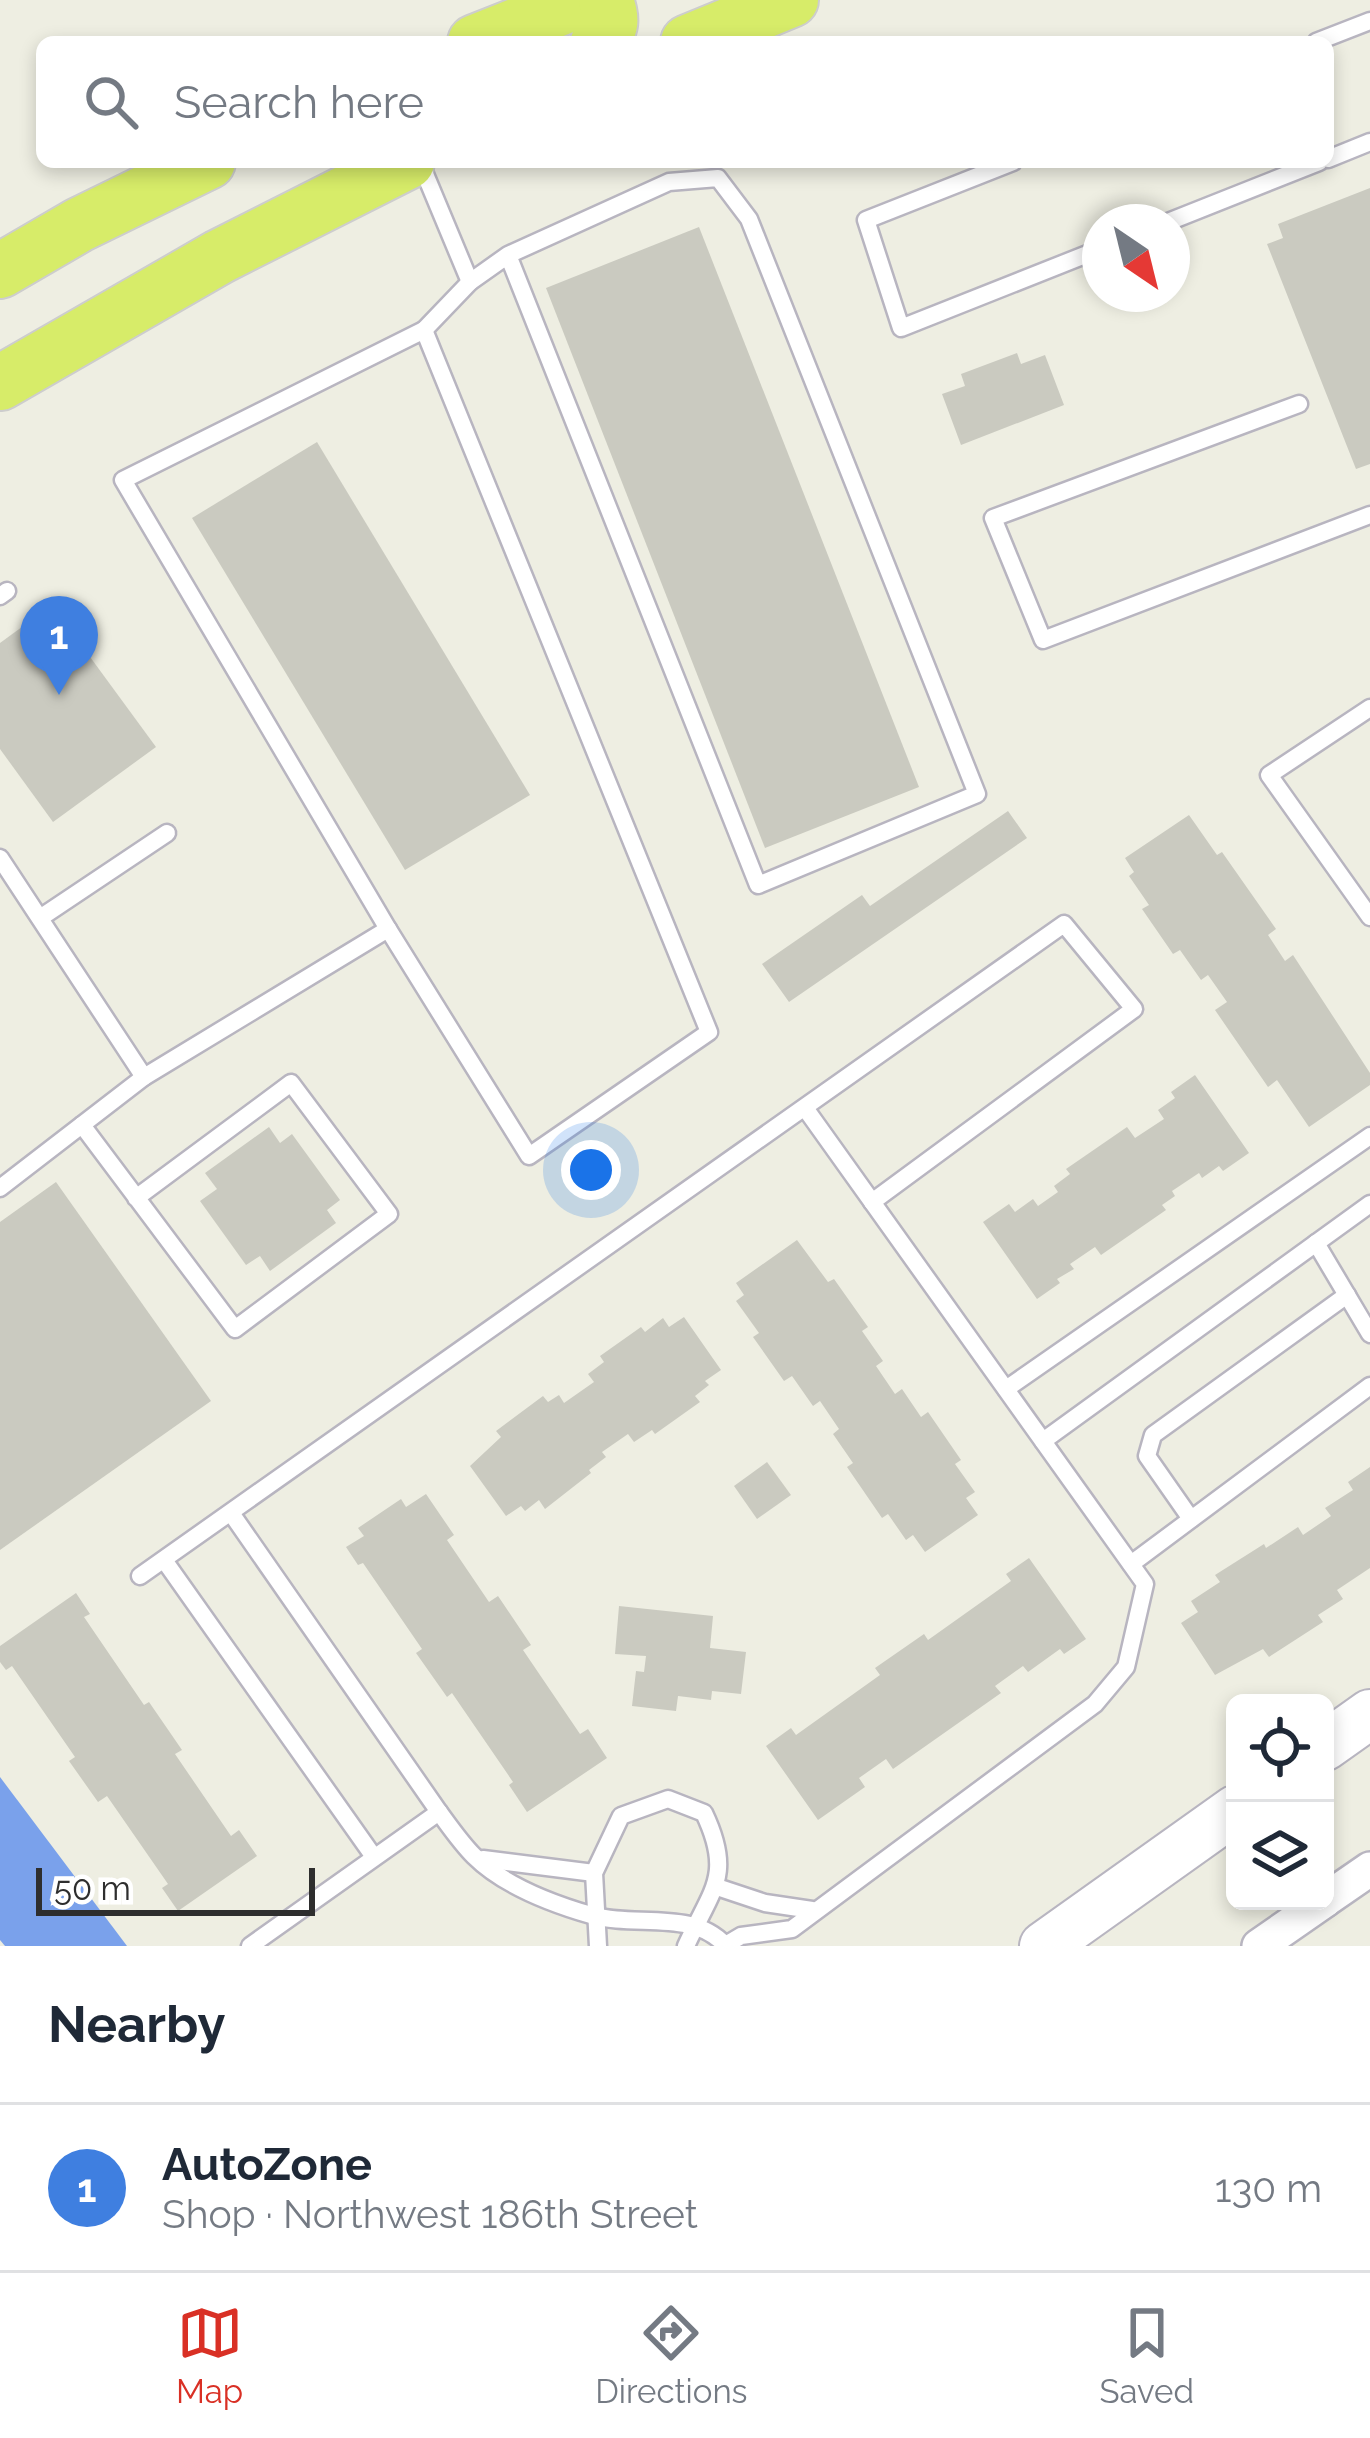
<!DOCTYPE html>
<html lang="en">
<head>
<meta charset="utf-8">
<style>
  body { margin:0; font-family:Raleway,sans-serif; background:#f2f2f3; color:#1f2937 }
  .controls { position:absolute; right:36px; bottom:36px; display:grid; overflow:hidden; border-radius:18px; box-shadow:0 6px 18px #0003 }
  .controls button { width:108px; height:108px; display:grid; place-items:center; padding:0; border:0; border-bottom:3px solid #e0e1e3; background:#fff; color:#1f2937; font:60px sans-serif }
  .compass { position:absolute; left:1082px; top:204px; width:108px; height:108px; border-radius:50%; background:#fff; box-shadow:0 6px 18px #0003; rotate:145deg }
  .scale { position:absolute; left:36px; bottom:30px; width:279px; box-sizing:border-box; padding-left:12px; border:6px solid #2e2e2e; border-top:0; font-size:33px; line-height:42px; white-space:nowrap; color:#2e2e2e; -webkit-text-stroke:9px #fff; paint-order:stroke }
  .you { position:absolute; left:591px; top:1170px; width:42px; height:42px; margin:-30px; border:9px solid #fff; border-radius:50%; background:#1a73e8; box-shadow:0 0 0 18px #1a73e833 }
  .badge { display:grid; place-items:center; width:78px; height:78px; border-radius:50%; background:#d93025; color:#fff; font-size:39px; font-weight:700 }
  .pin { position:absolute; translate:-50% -99px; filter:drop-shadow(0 3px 6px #0008) }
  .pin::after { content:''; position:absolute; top:63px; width:42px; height:36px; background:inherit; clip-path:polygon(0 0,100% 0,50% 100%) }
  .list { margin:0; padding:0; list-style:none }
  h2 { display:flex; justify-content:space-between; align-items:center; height:156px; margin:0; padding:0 48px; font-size:51px }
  h2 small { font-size:39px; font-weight:400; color:#747a83 }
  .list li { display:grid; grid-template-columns:78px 1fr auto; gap:36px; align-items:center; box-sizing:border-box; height:168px; padding:0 48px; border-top:3px solid #e0e1e3 }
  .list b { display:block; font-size:45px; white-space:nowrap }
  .list p { margin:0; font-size:39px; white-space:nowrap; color:#747a83 }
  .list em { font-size:39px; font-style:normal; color:#747a83 }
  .icon { flex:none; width:66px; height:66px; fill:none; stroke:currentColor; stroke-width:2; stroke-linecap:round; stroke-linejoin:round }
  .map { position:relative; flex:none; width:1370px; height:1946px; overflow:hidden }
  .search { position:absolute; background:#fff; box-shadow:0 6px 18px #0003; left:36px; right:36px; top:36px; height:132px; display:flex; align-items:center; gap:30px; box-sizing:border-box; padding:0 42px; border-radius:18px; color:#747a83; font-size:45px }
  .sheet { height:324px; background:#fff }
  nav { display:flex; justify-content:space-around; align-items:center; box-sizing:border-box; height:168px; border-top:3px solid #e0e1e3; background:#fff; font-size:33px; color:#747a83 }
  nav a { display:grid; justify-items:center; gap:6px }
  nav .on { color:#d93025 }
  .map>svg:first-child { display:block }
</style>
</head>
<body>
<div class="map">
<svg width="1370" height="1946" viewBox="0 0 1370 1946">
  <rect width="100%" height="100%" fill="#eeeee2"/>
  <!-- water -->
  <polygon fill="#7aa1eb" points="0,1777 127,1946 5,1946 0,1940"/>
  <!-- building -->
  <g fill="#cacac0">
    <polygon points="1370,188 1370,464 1356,469 1267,244 1283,238 1278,224"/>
    <polygon points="699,227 919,787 765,848 546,288"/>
    <polygon points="1017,353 1021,364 1045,355 1064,405 961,445 942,394 965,386 961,374"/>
    <polygon points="317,442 530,795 405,870 192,518"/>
    <polygon points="52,605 156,747 53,822 0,749 0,643"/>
    <polygon points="1008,811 1027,838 789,1002 762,964 862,895 870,906"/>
    <polygon points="1189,815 1217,855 1222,852 1276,929 1268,935 1285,961 1293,955 1370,1073 1370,1085 1309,1127 1277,1080 1268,1087 1215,1010 1227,1002 1208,975 1201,980 1180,950 1173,954 1142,909 1149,905 1129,876 1134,872 1125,858"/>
    <polygon points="1195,1075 1249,1153 1223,1171 1219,1166 1202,1178 1199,1173 1172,1191 1175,1196 1162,1205 1166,1210 1101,1255 1095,1247 1070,1264 1074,1269 1057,1279 1060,1283 1037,1299 983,1222 1009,1204 1015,1212 1033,1199 1038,1206 1058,1192 1054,1186 1070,1174 1066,1169 1127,1127 1135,1138 1164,1119 1158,1110 1175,1098 1171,1092"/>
    <polygon points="269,1127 280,1143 292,1134 340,1200 327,1210 336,1223 270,1271 260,1256 246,1265 200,1201 217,1189 205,1173"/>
    <polygon points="56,1182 211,1401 0,1550 0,1222"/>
    <polygon points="797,1240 828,1282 834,1279 868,1327 862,1331 883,1361 876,1366 895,1394 902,1389 921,1417 928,1412 961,1460 955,1464 975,1492 966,1498 978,1515 925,1552 913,1535 906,1540 888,1514 882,1518 847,1467 853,1463 833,1434 839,1429 820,1401 813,1406 792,1376 784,1381 753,1337 759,1333 736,1301 744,1295 736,1283"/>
    <polygon points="684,1317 721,1370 705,1381 709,1385 695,1396 700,1402 655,1434 652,1430 634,1442 628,1434 602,1452 606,1457 589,1470 591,1473 545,1509 539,1500 525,1511 521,1506 506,1516 470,1466 501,1437 496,1431 543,1396 548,1402 559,1395 564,1403 594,1382 588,1374 604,1362 600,1356 641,1327 645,1332 663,1318 669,1327"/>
    <polygon points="767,1462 791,1495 757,1519 734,1486"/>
    <polygon points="1370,1467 1370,1568 1337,1590 1343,1599 1318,1615 1323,1622 1269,1657 1263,1649 1215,1675 1181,1623 1198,1612 1191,1601 1220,1582 1215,1575 1264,1544 1266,1548 1298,1527 1303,1535 1331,1516 1325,1508 1353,1490 1348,1482"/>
    <polygon points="426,1494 454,1535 447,1540 489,1602 498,1596 531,1645 523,1650 580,1734 588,1729 607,1758 527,1812 509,1785 513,1782 452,1693 447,1697 416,1653 422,1649 363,1563 358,1565 346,1547 364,1536 358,1528 401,1499 406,1507"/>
    <polygon points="1029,1558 1086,1639 1064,1654 1060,1649 1028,1672 1023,1666 995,1686 1001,1693 893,1769 886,1759 859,1778 865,1787 818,1820 766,1746 791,1728 796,1735 880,1675 875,1668 924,1634 928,1640 1011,1581 1006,1574"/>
    <polygon points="76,1593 90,1614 84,1617 144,1705 149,1702 182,1750 175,1754 231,1836 239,1830 257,1856 178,1911 162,1888 168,1884 107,1796 98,1802 69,1761 75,1757 12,1666 6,1670 0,1662 0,1646"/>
    <polygon points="619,1606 713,1616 710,1648 746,1652 741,1694 712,1691 711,1700 678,1696 676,1711 632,1706 636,1671 644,1672 646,1656 615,1654"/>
  </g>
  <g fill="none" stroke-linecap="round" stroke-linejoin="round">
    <defs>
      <g id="lane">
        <polyline points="1316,42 1370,21"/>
        <polyline points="1328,159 1370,142"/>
        <polyline points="420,162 470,282"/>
        <polyline points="1013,162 866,220 901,328 1100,249"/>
        <polyline points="1168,222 1319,162"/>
        <polygon points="424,330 709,1032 529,1156 388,929 123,480"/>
        <polyline points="424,330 470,282 508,255 758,885 977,794 749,219 718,178 669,182 508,255"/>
        <polyline points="1299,404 993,518 1043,640 1370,515"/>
        <polyline points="0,596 7,591"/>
        <polyline points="1370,708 1269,775 1370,917"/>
        <polyline points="0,858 144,1077"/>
        <polyline points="40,918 167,833"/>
        <polyline points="82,1125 235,1329 389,1214 291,1083 136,1198"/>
        <polyline points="0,1188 144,1077 388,929"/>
        <polyline points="1316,1243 1370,1334"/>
        <polyline points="1006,1389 1370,1136"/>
        <polyline points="1043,1441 1370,1204"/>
        <path d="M231,1513L439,1812C450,1827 461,1843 474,1856C503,1885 553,1904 591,1915C635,1928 692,1909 725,1945"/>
        <polyline points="1191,1519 1147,1456 1153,1435 1347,1295"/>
        <polyline points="164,1560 374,1857"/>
        <polyline points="1131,1564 1370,1386"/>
        <polyline points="140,1576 1064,924 1134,1009 872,1202"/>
        <polyline points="483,1859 594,1873"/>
        <polyline points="717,1887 765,1903 812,1910"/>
        <polyline points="250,1946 439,1812"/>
        <path d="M598,1946L594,1873L621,1816L668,1799L704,1813C734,1876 711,1890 686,1946"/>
        <polyline points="724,1946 741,1936 792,1929 1095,1704 1126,1667 1145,1584 805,1108"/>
      </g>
      <g id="street">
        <polyline points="1325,1900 1370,1869"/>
        <polyline points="1259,1946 1324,1901"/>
      </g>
      <g id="secondary">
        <polyline points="1325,1746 1370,1714"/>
        <polyline points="1044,1946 1235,1810"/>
      </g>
      <g id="primary">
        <polyline points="475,42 581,0"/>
        <path d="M598,42C614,28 612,19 606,0"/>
        <polyline points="688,42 791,0"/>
        <polyline points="0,271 79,225 208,162"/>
        <polyline points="0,383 219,257 407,162"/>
      </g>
    </defs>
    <!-- lane casing -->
    <use href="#lane" stroke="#b8b5c0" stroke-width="21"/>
    <!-- street casing -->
    <use href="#street" stroke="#b8b5c0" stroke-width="38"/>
    <!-- secondary casing -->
    <use href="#secondary" stroke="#b8b5c0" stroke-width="52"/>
    <!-- primary casing -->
    <use href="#primary" stroke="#cdcdcd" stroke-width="58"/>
    <!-- lane -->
    <use href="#lane" stroke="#fff" stroke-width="16"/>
    <!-- street -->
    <use href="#street" stroke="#fff" stroke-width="33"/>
    <!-- secondary -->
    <use href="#secondary" stroke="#fff" stroke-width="48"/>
    <!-- primary -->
    <use href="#primary" stroke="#d7ec69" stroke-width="54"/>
  </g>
</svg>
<div class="controls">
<button><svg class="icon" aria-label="locate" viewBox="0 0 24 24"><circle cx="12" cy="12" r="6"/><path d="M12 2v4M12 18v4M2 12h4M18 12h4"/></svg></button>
<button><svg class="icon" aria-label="layers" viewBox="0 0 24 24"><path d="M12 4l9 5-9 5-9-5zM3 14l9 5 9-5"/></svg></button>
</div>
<svg class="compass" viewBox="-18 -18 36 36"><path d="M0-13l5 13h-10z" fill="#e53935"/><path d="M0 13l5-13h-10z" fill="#747a83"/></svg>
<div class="scale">50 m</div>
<div class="you"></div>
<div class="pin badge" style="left:59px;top:695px;background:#3f7fe0">1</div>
<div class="search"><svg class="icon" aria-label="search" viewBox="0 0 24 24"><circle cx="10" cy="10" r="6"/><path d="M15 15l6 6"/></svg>Search here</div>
</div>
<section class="sheet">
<h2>Nearby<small></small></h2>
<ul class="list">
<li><span class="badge" style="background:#3f7fe0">1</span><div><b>AutoZone</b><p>Shop · Northwest 186th Street</p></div><em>130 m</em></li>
</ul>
</section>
<nav>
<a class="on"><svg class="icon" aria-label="map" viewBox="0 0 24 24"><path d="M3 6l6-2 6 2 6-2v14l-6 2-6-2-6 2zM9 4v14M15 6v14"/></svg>Map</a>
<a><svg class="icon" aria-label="directions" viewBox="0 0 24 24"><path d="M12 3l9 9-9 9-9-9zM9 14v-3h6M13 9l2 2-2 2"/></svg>Directions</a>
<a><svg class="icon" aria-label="saved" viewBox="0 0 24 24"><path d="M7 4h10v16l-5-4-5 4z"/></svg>Saved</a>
</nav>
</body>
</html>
